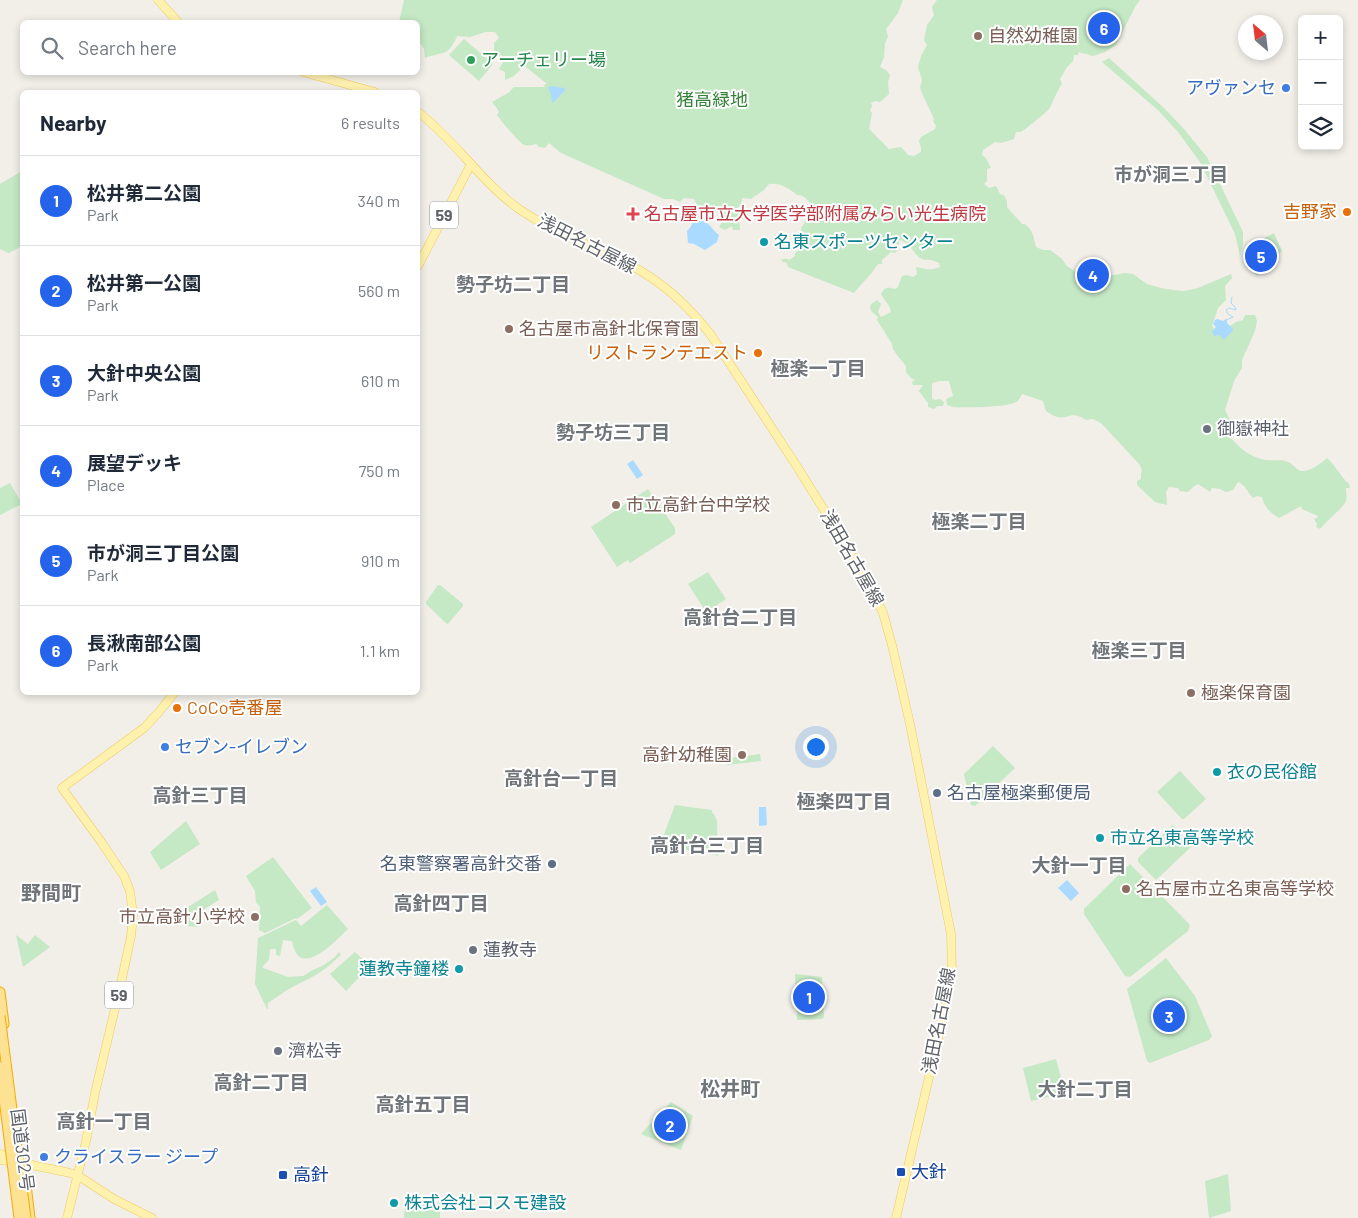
<!DOCTYPE html>
<html lang="en">
<head>
<meta charset="utf-8">
<style>
  body { margin:0; font-family:Barlow,"Noto Sans JP",sans-serif; background:#f2f2f3; color:#1f2937 }
  .controls { position:absolute; right:15px; top:15px; display:grid; overflow:hidden; border-radius:8px; box-shadow:0 2px 8px #0003 }
  .controls button { width:45px; height:45px; display:grid; place-items:center; padding:0; border:0; border-bottom:1px solid #e0e1e3; background:#fff; color:#1f2937; font:25px sans-serif }
  .compass { position:absolute; left:1238px; top:15px; width:45px; height:45px; border-radius:50%; background:#fff; box-shadow:0 2px 8px #0003; rotate:332deg }
  .you { position:absolute; left:815px; top:746px; width:18px; height:18px; margin:-12px; border:4px solid #fff; border-radius:50%; background:#1a73e8; box-shadow:0 0 0 8px #1a73e833 }
  .badge { display:grid; place-items:center; width:32px; height:32px; border-radius:50%; background:#2563eb; color:#fff; font-size:16px; font-weight:700 }
  .pin { position:absolute; translate:-50% -50%; border:2px solid #fff; box-shadow:0 1px 5px #0006 }
  .list { margin:0; padding:0; list-style:none }
  h2 { display:flex; justify-content:space-between; align-items:center; height:65px; margin:0; padding:0 20px; font-size:21px }
  h2 small { font-size:16px; font-weight:400; color:#747a83 }
  .list li { display:grid; grid-template-columns:32px 1fr auto; gap:15px; align-items:center; box-sizing:border-box; height:90px; padding:0 20px; border-top:1px solid #e0e1e3 }
  .list b { display:block; font-size:19px; white-space:nowrap }
  .list p { margin:0; font-size:16px; white-space:nowrap; color:#747a83 }
  .list em { font-size:16px; font-style:normal; color:#747a83 }
  .icon { flex:none; width:28px; height:28px; fill:none; stroke:currentColor; stroke-width:2; stroke-linecap:round; stroke-linejoin:round }
  .map { position:relative; flex:none; width:1358px; height:1218px; overflow:hidden }
  .search { position:absolute; background:#fff; box-shadow:0 2px 8px #0003; left:20px; top:20px; width:400px; height:55px; display:flex; align-items:center; gap:12px; box-sizing:border-box; padding:0 18px; border-radius:8px; color:#747a83; font-size:19px }
  .panel { position:absolute; background:#fff; box-shadow:0 2px 8px #0003; left:20px; top:90px; width:400px; height:605px; border-radius:8px }
  .map>svg:first-child { display:block }
</style>
</head>
<body>
<div class="map">
<svg width="1358" height="1218" viewBox="0 0 1358 1218">
  <rect width="100%" height="100%" fill="#f1efe8"/>
  <!-- green -->
  <g fill="#c5e8c5">
    <path d="M404,0H903L898,13L886,29L888,37L885,43L884,57L880,67L887,71L890,75L888,82L889,94L880,102L875,101L871,103L872,106L870,111L872,113L869,129L889,149L901,147L908,155L914,156L921,152V148L919,141L921,137L935,129L936,126L933,121L934,119L922,93L920,88L922,80L918,67L921,56L927,45L924,40L927,25L934,15L932,7L937,0H1140L1135,7L1116,45L1105,52L1093,56L1079,52L1078,55H1074L1073,61L1067,67L1060,79L1062,84C1056,92 1054,101 1049,109C1048,111 1023,131 1021,132C1019,132 1018,132 1016,132L1014,139L1001,143L995,142L983,150L982,155L986,158L991,168L987,169V181L984,184L989,188L996,186L1000,194L1004,195L1007,201V207L1022,224H1025C1034,232 1033,236 1036,247L1043,250H1050L1061,258L1067,266L1079,274L1093,279L1125,273L1133,274L1147,284L1161,288L1173,290L1184,291L1198,288L1231,274L1232,278L1225,286L1226,300L1218,308L1212,326L1218,334L1236,322L1243,320L1245,315H1255L1257,321L1255,331L1242,360V368L1234,381L1225,410L1229,418L1236,422L1233,434L1230,437C1239,448 1250,457 1265,460C1272,461 1281,459 1288,462C1294,464 1297,472 1304,471C1313,470 1321,463 1327,458C1336,466 1340,476 1349,484L1350,488H1346C1346,491 1347,498 1346,501C1343,508 1326,521 1320,529L1316,527L1317,524L1314,519L1317,518L1318,516L1302,509L1301,506L1279,518C1271,514 1264,506 1262,497L1257,496L1253,498C1247,492 1246,485 1238,482L1233,490L1226,492L1220,489L1212,488L1210,492L1198,484L1193,487L1188,492L1180,491L1178,488L1169,487L1166,492L1167,505L1155,502L1137,485V481L1141,479V474L1142,470L1140,465L1101,423L1093,419L1086,420C1071,410 1070,419 1057,417C1054,416 1049,413 1046,411L1043,401L1022,394C1020,398 1018,402 1014,403C1006,407 964,408 953,407L947,405L946,399L953,396L949,381H939L932,383V398L934,400L940,399L944,402L943,406H938L934,409L928,407V403L919,391L923,385H913L912,382L915,380L911,378L906,372V366L897,355L893,349L892,344L877,320L878,317L872,312L870,308L871,304L877,300L881,304L878,312L881,317L891,312C890,305 884,300 881,294C885,287 887,287 895,289L898,287L902,276L907,275L913,277L917,274L916,267C925,269 931,271 940,267L939,263C937,262 934,261 931,260C927,259 924,261 920,258C912,252 909,241 899,240V248L895,253L891,252L882,260V264H878C871,275 862,283 854,293L788,267L787,263L783,262L781,259H787L789,260L795,256V253L798,251V248L800,245V239L804,235L801,232V228L814,209C810,203 805,194 797,195C788,188 781,183 769,184L764,190L751,199L742,198L741,205L738,207L740,230H733L732,226L725,230L719,227L723,221L719,218L721,215L720,212L699,209L694,199L684,198L680,202L673,199H664L561,153L549,143L545,148L539,147L536,144C533,145 528,146 524,145C521,144 500,120 497,115L499,112L496,107L492,102L508,93L514,87H545L544,85L547,84C539,78 532,71 524,66L514,76L505,80V72L499,69L505,59L501,55L494,56V43L499,38L495,32H485L470,37L457,36C448,57 444,51 425,58L424,49L421,44L418,46V22H399Z"/>
    <polygon points="464,39 493,64 479,81 449,55"/>
    <polygon points="1109,58 1164,108 1183,128 1207,157 1243,232 1243,244 1240,256 1235,234 1200,162 1178,132 1159,111 1102,62"/>
    <polygon points="22,171 22,246 9,253 0,249 0,184"/>
    <polygon points="1274,233 1282,251 1257,276 1244,262 1248,246"/>
    <polygon points="10,483 22,504 0,515 0,488"/>
    <polygon points="648,489 675,528 675,534 630,563 628,560 617,567 591,527"/>
    <polygon points="708,572 726,599 706,612 688,584"/>
    <polygon points="438,585 440,585 463,604 463,606 448,624 446,623 426,604 426,602"/>
    <polygon points="993,746 1015,768 975,806 971,805 964,774"/>
    <polygon points="760,754 761,761 727,765 730,758"/>
    <polygon points="1180,771 1206,799 1184,819 1182,819 1157,792"/>
    <polygon points="675,805 712,810 712,813 714,814 717,821 718,856 704,852 702,855 663,842 662,840"/>
    <polygon points="186,821 200,844 161,870 150,852"/>
    <polygon points="1173,825 1189,843 1191,847 1156,880 1138,862 1138,858"/>
    <polygon points="273,857 312,908 297,919 296,918 265,933 259,930 260,907 256,902 255,891 246,876"/>
    <polygon points="1130,864 1190,925 1188,931 1130,977 1125,976 1084,914 1084,909"/>
    <polygon points="215,890 219,900 198,913 198,927 187,926 187,909 188,907"/>
    <path d="M327,905L348,929C334,942 299,981 292,941L283,940L280,956L276,955V949H270L269,960L263,966V968L288,977L303,976L313,970L324,965L334,958L339,952L341,955C336,959 331,964 326,968C316,976 303,981 291,988C283,992 276,998 268,1003V1009H267L255,984L258,938L296,920L301,926Z"/>
    <polygon points="16,935 28,944 35,935 50,947 23,967"/>
    <polygon points="355,952 370,966 346,991 330,974"/>
    <polygon points="1166,958 1195,996 1212,1036 1209,1040 1150,1063 1147,1061 1127,989"/>
    <polygon points="795,974 822,977 824,1017 822,1019 797,1020"/>
    <polygon points="1056,1059 1065,1093 1031,1101 1023,1068"/>
    <polygon points="671,1102 693,1116 681,1150 641,1134"/>
    <polygon points="1228,1174 1231,1211 1209,1218 1205,1181"/>
    <polygon points="407,1203 439,1203 440,1204 440,1218 404,1218 405,1205"/>
  </g>
  <!-- water -->
  <g fill="#aadaff">
    <polygon points="550,86 564,88 566,89 555,101 552,103 551,95 548,87"/>
    <path d="M693,211L701,215L703,221C711,224 712,230 719,235L717,242L705,250L694,244L688,243L687,231C693,225 694,222 691,214Z"/>
    <polygon points="1217,319 1223,321 1226,319 1227,320 1227,323 1233,329 1233,330 1225,339 1223,339 1219,335 1214,336 1212,331 1216,327 1213,324 1215,320"/>
    <polygon points="633,460 643,475 637,479 627,464"/>
    <polygon points="759,807 766,807 767,825 759,826"/>
    <polygon points="1067,880 1079,893 1071,901 1058,888"/>
    <polygon points="316,887 327,902 321,906 310,891"/>
  </g>
  <g fill="none" stroke-linecap="round" stroke-linejoin="round">
    <!-- stream -->
    <polyline stroke="#aadaff" stroke-width="1" points="1226,320 1233,317 1228,314 1226,310 1229,308 1236,310 1235,307 1231,303 1232,297"/>
    <defs>
      <g id="major">
        <polyline points="158,0 178,22"/>
        <polyline points="303,72 375,92"/>
        <path d="M418,112C455,140 481,182 519,209C553,232 592,245 628,264C662,281 688,305 711,335L796,465L867,579L883,613L892,645L910,724L951,934L952,974L941,1026L896,1218"/>
        <polyline points="418,266 471,164"/>
        <polyline points="0,1154 8,1155 23,1162 36,1166 66,1172 77,1175 114,1199 152,1218"/>
        <polyline points="0,1160 16,1162"/>
        <polyline points="67,1218 86,1141 95,1093 121,983 131,936 133,915 130,891 124,876 102,843 62,788 144,728 158,713 175,692"/>
      </g>
      <g id="highway">
        <polyline points="0,992 4,1024"/>
        <polyline points="25,1176 30,1218"/>
      </g>
    </defs>
    <!-- major casing -->
    <use href="#major" stroke="#f2c960" stroke-width="9"/>
    <!-- highway casing -->
    <use href="#highway" stroke="#f9ab00" stroke-width="11"/>
    <!-- major -->
    <use href="#major" stroke="#fff2af" stroke-width="8"/>
    <!-- highway -->
    <use href="#highway" stroke="#fde293" stroke-width="9"/>
    <defs>
      <g id="highway-bridge">
        <polyline points="0,1016 26,1218"/>
        <polyline points="0,1067 19,1218"/>
      </g>
    </defs>
    <!-- highway-bridge casing -->
    <use href="#highway-bridge" stroke="#f9ab00" stroke-width="11" stroke-linecap="butt"/>
    <!-- highway-bridge -->
    <use href="#highway-bridge" stroke="#fde293" stroke-width="9"/>
  </g>
  <!-- markers -->
  <g fill="#8d6e63" stroke="#fff" stroke-width="2">
    <circle cx="978" cy="36" r="5"/>
    <circle cx="509" cy="329" r="5"/>
    <circle cx="616" cy="505" r="5"/>
    <circle cx="1191" cy="693" r="5"/>
    <circle cx="742" cy="755" r="5"/>
    <circle cx="1126" cy="889" r="5"/>
    <circle cx="255" cy="917" r="5"/>
  </g>
  <circle fill="#2e9e5b" stroke="#fff" stroke-width="2" cx="471" cy="60" r="5"/>
  <g fill="#3f7fe0" stroke="#fff" stroke-width="2">
    <circle cx="1286" cy="88" r="5"/>
    <circle cx="165" cy="747" r="5"/>
    <circle cx="44" cy="1157" r="5"/>
  </g>
  <g fill="#e8710a" stroke="#fff" stroke-width="2">
    <circle cx="1347" cy="212" r="5"/>
    <circle cx="758" cy="353" r="5"/>
    <circle cx="177" cy="708" r="5"/>
  </g>
  <path fill="#e0444e" stroke="#fff" stroke-width="2" d="M630.5 206.5h5v5h5v5h-5v5h-5v-5h-5v-5h5z"/>
  <g fill="#0f9aa8" stroke="#fff" stroke-width="2">
    <circle cx="764" cy="242" r="5"/>
    <circle cx="1217" cy="772" r="5"/>
    <circle cx="1100" cy="838" r="5"/>
    <circle cx="459" cy="969" r="5"/>
    <circle cx="394" cy="1203" r="5"/>
  </g>
  <g fill="#6b7280" stroke="#fff" stroke-width="2">
    <circle cx="1207" cy="429" r="5"/>
    <circle cx="473" cy="950" r="5"/>
    <circle cx="278" cy="1051" r="5"/>
  </g>
  <g fill="#5c6f8a" stroke="#fff" stroke-width="2">
    <circle cx="937" cy="793" r="5"/>
    <circle cx="552" cy="864" r="5"/>
  </g>
  <g fill="#1a4fb4" stroke="#fff" stroke-width="2">
    <rect x="896" y="1167" width="10" height="10" rx="2.5"/>
    <rect x="278" y="1170" width="10" height="10" rx="2.5"/>
  </g>
  <g text-anchor="middle" stroke-width="4" stroke-linejoin="round" paint-order="stroke">
    <!-- shield labels -->
    <g fill="#fff" stroke="#8f9295" stroke-width="1">
      <rect x="430" y="201.5" width="28" height="27" rx="4"/>
      <rect x="105" y="981.5" width="28" height="27" rx="4"/>
    </g>
    <g font-size="16" font-weight="bold" fill="#5f6368">
      <text x="444" y="221">59</text>
      <text x="119" y="1001">59</text>
    </g>
    <!-- education labels -->
    <g font-size="18" fill="#785e54" stroke="#fff" text-anchor="start">
      <text x="988" y="42">自然幼稚園</text>
      <text x="519" y="335">名古屋市高針北保育園</text>
      <text x="626" y="511">市立高針台中学校</text>
      <text x="1201" y="699">極楽保育園</text>
      <text x="732" y="761" text-anchor="end">高針幼稚園</text>
      <text x="1136" y="895">名古屋市立名東高等学校</text>
      <text x="245" y="923" text-anchor="end">市立高針小学校</text>
    </g>
    <!-- leisure labels -->
    <g font-size="18" fill="#27864d" stroke="#fff" text-anchor="start">
      <text x="481" y="66">アーチェリー場</text>
    </g>
    <!-- shop labels -->
    <g font-size="18" fill="#366cbe" stroke="#fff" text-anchor="start">
      <text x="1276" y="94" text-anchor="end">アヴァンセ</text>
      <text x="175" y="753">セブン-イレブン</text>
      <text x="54" y="1163">クライスラー ジープ</text>
    </g>
    <!-- park labels -->
    <g font-size="18" fill="#348238" stroke="#fff">
      <text x="712" y="106">猪高緑地</text>
    </g>
    <!-- food labels -->
    <g font-size="18" fill="#c56008" stroke="#fff" text-anchor="end">
      <text x="1337" y="218">吉野家</text>
      <text x="748" y="359">リストランテエスト</text>
      <text x="187" y="714" text-anchor="start">CoCo壱番屋</text>
    </g>
    <!-- health labels -->
    <g font-size="18" fill="#be3a42" stroke="#fff" text-anchor="start">
      <text x="644" y="220">名古屋市立大学医学部附属みらい光生病院</text>
    </g>
    <!-- culture labels -->
    <g font-size="18" fill="#0d838f" stroke="#fff" text-anchor="start">
      <text x="774" y="248">名東スポーツセンター</text>
      <text x="1227" y="778">衣の民俗館</text>
      <text x="1110" y="844">市立名東高等学校</text>
      <text x="449" y="975" text-anchor="end">蓮教寺鐘楼</text>
      <text x="404" y="1209">株式会社コスモ建設</text>
    </g>
    <!-- street labels -->
    <g font-size="18" fill="#5f6368" stroke="#fff">
      <text transform="translate(587 244) rotate(27)" y="6">浅田名古屋線</text>
      <text transform="translate(852 558) rotate(60)" y="6">浅田名古屋線</text>
      <text transform="translate(939 1021) rotate(-79)" y="6">浅田名古屋線</text>
      <text transform="translate(22 1150) rotate(83)" y="6">国道302号</text>
    </g>
    <!-- worship labels -->
    <g font-size="18" fill="#5b616d" stroke="#fff" text-anchor="start">
      <text x="1217" y="435">御嶽神社</text>
      <text x="483" y="956">蓮教寺</text>
      <text x="288" y="1057">濟松寺</text>
    </g>
    <!-- service labels -->
    <g font-size="18" fill="#4e5e75" stroke="#fff" text-anchor="start">
      <text x="947" y="799">名古屋極楽郵便局</text>
      <text x="542" y="870" text-anchor="end">名東警察署高針交番</text>
    </g>
    <!-- transit labels -->
    <g font-size="18" fill="#164399" stroke="#fff" text-anchor="start">
      <text x="911" y="1178">大針</text>
      <text x="293" y="1181">高針</text>
    </g>
    <!-- neighbourhood labels -->
    <g font-size="19" font-weight="bold" fill="#70757a" stroke="#fff">
      <text x="1171" y="181">市が洞三丁目</text>
      <text x="513" y="291">勢子坊二丁目</text>
      <text x="818" y="375">極楽一丁目</text>
      <text x="613" y="439">勢子坊三丁目</text>
      <text x="979" y="528">極楽二丁目</text>
      <text x="740" y="624">高針台二丁目</text>
      <text x="1139" y="657">極楽三丁目</text>
      <text x="561" y="785">高針台一丁目</text>
      <text x="200" y="802">高針三丁目</text>
      <text x="844" y="808">極楽四丁目</text>
      <text x="707" y="852">高針台三丁目</text>
      <text x="1079" y="872">大針一丁目</text>
      <text x="441" y="910">高針四丁目</text>
      <text x="261" y="1089">高針二丁目</text>
      <text x="1085" y="1096">大針二丁目</text>
      <text x="423" y="1111">高針五丁目</text>
      <text x="104" y="1128">高針一丁目</text>
    </g>
    <!-- quarter labels -->
    <g font-size="20" font-weight="bold" fill="#70757a" stroke="#fff">
      <text x="51" y="900">野間町</text>
      <text x="730" y="1096">松井町</text>
    </g>
  </g>
</svg>
<div class="controls">
<button>+</button>
<button>−</button>
<button><svg class="icon" aria-label="layers" viewBox="0 0 24 24"><path d="M12 4l9 5-9 5-9-5zM3 14l9 5 9-5"/></svg></button>
</div>
<svg class="compass" viewBox="-18 -18 36 36"><path d="M0-13l5 13h-10z" fill="#e53935"/><path d="M0 13l5-13h-10z" fill="#747a83"/></svg>
<div class="you"></div>
<div class="pin badge" style="left:809px;top:997px">1</div>
<div class="pin badge" style="left:670px;top:1125px">2</div>
<div class="pin badge" style="left:1169px;top:1016px">3</div>
<div class="pin badge" style="left:1093px;top:275px">4</div>
<div class="pin badge" style="left:1261px;top:256px">5</div>
<div class="pin badge" style="left:1104px;top:28px">6</div>
<div class="search"><svg class="icon" aria-label="search" viewBox="0 0 24 24"><circle cx="10" cy="10" r="6"/><path d="M15 15l6 6"/></svg>Search here</div>
<section class="panel">
<h2>Nearby<small>6 results</small></h2>
<ul class="list">
<li><span class="badge">1</span><div><b>松井第二公園</b><p>Park</p></div><em>340 m</em></li>
<li><span class="badge">2</span><div><b>松井第一公園</b><p>Park</p></div><em>560 m</em></li>
<li><span class="badge">3</span><div><b>大針中央公園</b><p>Park</p></div><em>610 m</em></li>
<li><span class="badge">4</span><div><b>展望デッキ</b><p>Place</p></div><em>750 m</em></li>
<li><span class="badge">5</span><div><b>市が洞三丁目公園</b><p>Park</p></div><em>910 m</em></li>
<li><span class="badge">6</span><div><b>長湫南部公園</b><p>Park</p></div><em>1.1 km</em></li>
</ul>
</section>
</div>
</body>
</html>
